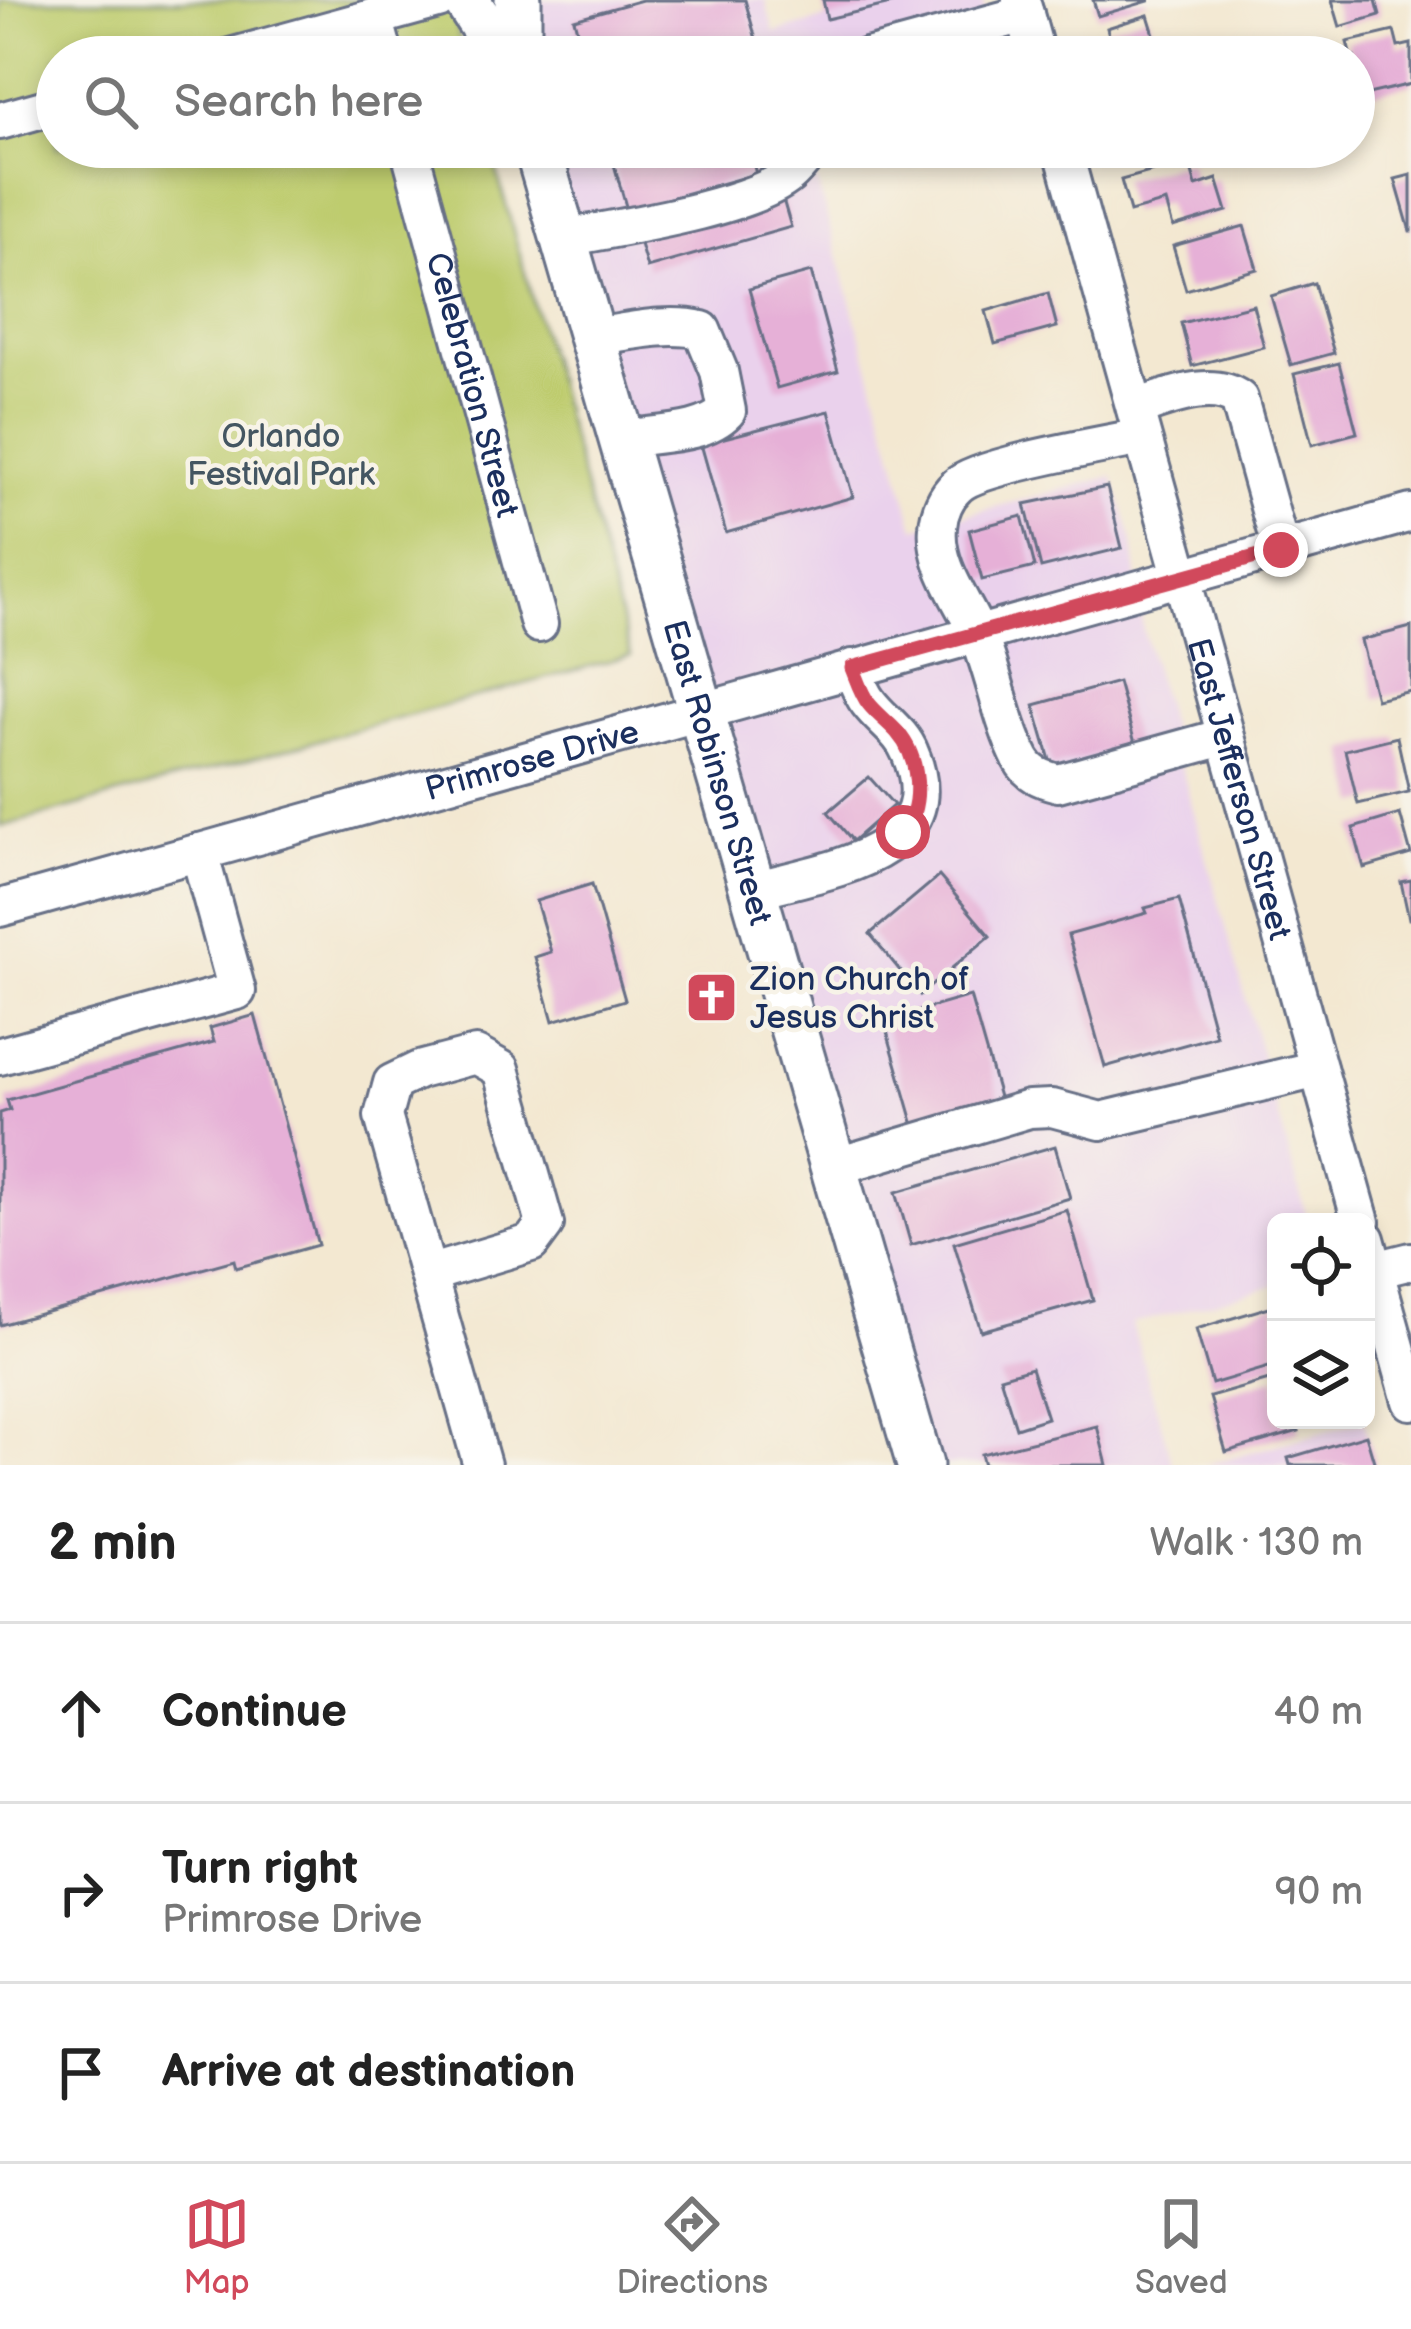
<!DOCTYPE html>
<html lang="en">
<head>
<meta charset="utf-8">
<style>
  body { margin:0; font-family:"Balsamiq Sans",sans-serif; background:#f2f2f2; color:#222 }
  .controls { position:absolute; right:36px; bottom:36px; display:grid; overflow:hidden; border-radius:18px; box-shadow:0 6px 18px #0003 }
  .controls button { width:108px; height:108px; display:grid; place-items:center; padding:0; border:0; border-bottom:3px solid #e0e0e0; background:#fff; color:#222; font:60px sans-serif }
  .stop { position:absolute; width:36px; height:36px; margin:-27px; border:9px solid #d1495b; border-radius:50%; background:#fff }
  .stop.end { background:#d1495b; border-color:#fff; box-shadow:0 3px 12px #0008 }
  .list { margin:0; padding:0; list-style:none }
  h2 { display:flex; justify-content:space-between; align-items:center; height:156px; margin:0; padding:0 48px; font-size:51px }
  h2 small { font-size:39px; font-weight:400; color:#767676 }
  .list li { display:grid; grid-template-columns:78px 1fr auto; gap:36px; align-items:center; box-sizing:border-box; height:180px; padding:0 48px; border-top:3px solid #e0e0e0 }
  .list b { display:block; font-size:45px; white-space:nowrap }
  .list p { margin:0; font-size:39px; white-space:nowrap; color:#767676 }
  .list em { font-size:39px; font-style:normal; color:#767676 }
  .icon { flex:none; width:66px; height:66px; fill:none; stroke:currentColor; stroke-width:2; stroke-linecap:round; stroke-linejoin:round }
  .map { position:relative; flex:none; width:1411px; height:1465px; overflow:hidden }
  .search { position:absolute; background:#fff; box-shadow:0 6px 18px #0003; left:36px; right:36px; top:36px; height:132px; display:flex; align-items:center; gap:30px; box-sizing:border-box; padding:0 42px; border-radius:66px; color:#767676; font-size:45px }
  .sheet { height:696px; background:#fff }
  nav { display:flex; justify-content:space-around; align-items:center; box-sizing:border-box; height:168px; border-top:3px solid #e0e0e0; background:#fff; font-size:33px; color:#767676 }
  nav a { display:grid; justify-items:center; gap:6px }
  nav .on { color:#d1495b }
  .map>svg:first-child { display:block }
</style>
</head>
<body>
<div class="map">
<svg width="1411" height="1465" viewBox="0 0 1411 1465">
  <rect width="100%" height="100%" fill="#f7f3e8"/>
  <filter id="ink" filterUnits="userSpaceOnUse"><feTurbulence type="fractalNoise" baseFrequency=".00833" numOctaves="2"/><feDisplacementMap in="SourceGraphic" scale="24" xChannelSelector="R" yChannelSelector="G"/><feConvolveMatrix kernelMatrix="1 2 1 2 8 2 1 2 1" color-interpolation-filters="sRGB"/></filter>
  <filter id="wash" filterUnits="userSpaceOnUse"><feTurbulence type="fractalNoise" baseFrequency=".004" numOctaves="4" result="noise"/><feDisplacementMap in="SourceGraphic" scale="48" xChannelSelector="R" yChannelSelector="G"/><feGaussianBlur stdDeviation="2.7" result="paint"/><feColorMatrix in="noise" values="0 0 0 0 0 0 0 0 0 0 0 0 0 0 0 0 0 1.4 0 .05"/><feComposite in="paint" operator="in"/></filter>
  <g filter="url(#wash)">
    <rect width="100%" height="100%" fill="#f3e8d1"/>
    <!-- built -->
    <g fill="#ead1ec">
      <polygon points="509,0 765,0 774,33 893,0 982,0 998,57 525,57"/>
      <polygon points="550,147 906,147 815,174 915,528 1113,476 1133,542 1143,630 1308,1222 1276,1222 1276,1285 1132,1324 1173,1465 921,1465"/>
      <polygon points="1364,1421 1375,1465 1204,1465"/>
    </g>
    <!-- green -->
    <polygon fill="#becc6e" stroke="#6c7e66" stroke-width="3" points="0,0 449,0 465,57 57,57 57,147 490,147 631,655 0,827"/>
    <g id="blocks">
      <!-- building -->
      <g fill="#e6b0d7">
        <polygon points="642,0 745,0 761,57 584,57 574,19"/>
        <polygon points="823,0 899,0 899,2 827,19"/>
        <polygon points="1093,0 1149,0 1149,1 1098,16"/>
        <polygon points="1332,0 1376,0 1380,15 1340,27"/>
        <polygon points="1148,15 1161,57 1115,57 1107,28"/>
        <polygon points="1394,31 1398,47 1411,44 1411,84 1360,96 1354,57 1351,57 1347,42"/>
        <polygon points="609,147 749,147 756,174 627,210"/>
        <polygon points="1189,161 1196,186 1217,179 1227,211 1173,227 1166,202 1130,212 1121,180"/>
        <polygon points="1411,175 1411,231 1410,231 1395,179"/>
        <polygon points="782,196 791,227 647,268 638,237"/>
        <polygon points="1244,226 1257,269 1186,290 1173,246"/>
        <polygon points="811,272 838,371 777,388 749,289"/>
        <polygon points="1314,283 1334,353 1291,365 1271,296"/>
        <polygon points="1048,293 1057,327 995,344 986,311"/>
        <polygon points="1253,305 1264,347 1192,366 1181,323"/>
        <polygon points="1339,363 1357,433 1312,445 1294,374"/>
        <polygon points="829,411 853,497 726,533 701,444"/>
        <polygon points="1107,487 1122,548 1041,568 1025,504"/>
        <polygon points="1022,516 1035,567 982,580 969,530"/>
        <polygon points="1411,627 1411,691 1376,699 1361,640"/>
        <polygon points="1118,682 1135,743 1052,767 1034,705"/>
        <polygon points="1397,737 1409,792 1358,804 1345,750"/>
        <polygon points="869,777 894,805 853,841 828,812"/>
        <polygon points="1400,814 1411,854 1364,868 1353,828"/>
        <polygon points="939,876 990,936 920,995 870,934"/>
        <polygon points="1411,880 1411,919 1409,919 1401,882"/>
        <polygon points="592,884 625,1000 553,1021 535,957 551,952 536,901"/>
        <polygon points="1179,899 1216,1036 1105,1067 1068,935 1147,913 1145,908"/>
        <polygon points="970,996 1001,1104 915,1129 884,1021"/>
        <polygon points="255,1015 318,1245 236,1268 234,1260 0,1325 0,1113 10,1110 7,1100 214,1042 210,1028"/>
        <polygon points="1055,1146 1070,1198 911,1245 896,1192"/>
        <polygon points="1067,1210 1093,1300 981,1331 954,1243"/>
        <polygon points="1276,1305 1276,1365 1212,1384 1196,1329"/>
        <polygon points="1031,1368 1047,1418 1016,1428 1000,1377"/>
        <polygon points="1276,1378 1276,1420 1296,1420 1299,1431 1226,1452 1210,1397"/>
        <polygon points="1097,1426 1107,1465 984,1465 981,1454"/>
        <polygon points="1366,1435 1375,1465 1290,1465 1288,1458"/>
      </g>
    </g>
  </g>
  <g filter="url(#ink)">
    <use href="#blocks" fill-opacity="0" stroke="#677086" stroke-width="3"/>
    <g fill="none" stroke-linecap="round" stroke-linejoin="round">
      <defs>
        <g id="minor">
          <polyline points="1021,0 1037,57"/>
          <polyline points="374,17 385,57"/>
          <polyline points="230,57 438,0"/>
          <polyline points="867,57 1025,14"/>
          <polyline points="0,121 57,105"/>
          <path id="s1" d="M409,147L539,624"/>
          <path id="s2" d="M1062,147L1361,1222"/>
          <path d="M564,238C617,228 751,208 789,175C798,167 806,156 814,147"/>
          <path d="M593,337C629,332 666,322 702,330L719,371L727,411C703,436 656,433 623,439"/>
          <path d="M1135,408C1166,399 1210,378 1239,399L1281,550"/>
          <path d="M1142,437C1108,444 977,466 957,486C946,496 939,512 938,527C934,567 965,603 979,637C995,676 1002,722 1021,759C1029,774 1042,779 1058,783L1224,737"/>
          <path d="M754,890C821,871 954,856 910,753C902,732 881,720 868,702C860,692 857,680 852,668"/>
          <path id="s3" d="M0,908L1411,513"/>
          <polyline points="0,1056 237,991 199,852"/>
          <polyline points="834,1167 1029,1109 1052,1108 1101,1121 1318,1069"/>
          <polyline points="1366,1239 1411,1401"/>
          <polyline points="1375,1270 1411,1261"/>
          <polyline points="428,1274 531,1243 545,1224 501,1069 476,1055 419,1070 392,1083 383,1116 482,1465"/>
        </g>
        <g id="major">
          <polyline points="466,0 503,57"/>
          <polyline points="518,57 518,0"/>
          <path id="s4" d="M537,147L920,1465"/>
        </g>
      </defs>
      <!-- minor casing -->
      <use href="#minor" stroke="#677086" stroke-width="42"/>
      <!-- major casing -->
      <use href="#major" stroke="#677086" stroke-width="51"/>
      <!-- minor -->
      <use href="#minor" stroke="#fff" stroke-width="36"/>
      <!-- major -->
      <use href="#major" stroke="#fff" stroke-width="45"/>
    </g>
  </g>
  <g fill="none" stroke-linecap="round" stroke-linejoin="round" filter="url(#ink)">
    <!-- route -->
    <path stroke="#d1495b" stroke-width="15" d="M903,832C924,805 920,758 897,732C888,722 877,714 869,704C861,694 857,680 852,668L1281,550"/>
  </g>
  <!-- icons -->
  <defs>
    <symbol id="church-square" viewBox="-11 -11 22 22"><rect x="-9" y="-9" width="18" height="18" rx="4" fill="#d1495b" stroke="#f7f3e8"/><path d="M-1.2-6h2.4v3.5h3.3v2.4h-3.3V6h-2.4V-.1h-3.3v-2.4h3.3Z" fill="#fff"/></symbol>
  </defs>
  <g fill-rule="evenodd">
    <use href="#church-square" x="682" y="968" width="59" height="59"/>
  </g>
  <g text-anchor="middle" stroke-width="9" stroke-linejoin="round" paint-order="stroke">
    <!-- street labels -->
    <g font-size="33" fill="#1b2f5e" stroke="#f7f3e8">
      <text dy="12" stroke="none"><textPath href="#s1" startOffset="246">Celebration Street</textPath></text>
      <text dy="12" stroke="none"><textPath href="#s3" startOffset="552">Primrose Drive</textPath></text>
      <text dy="12" stroke="none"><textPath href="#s4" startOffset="651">East Robinson Street</textPath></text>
      <text dy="12" stroke="none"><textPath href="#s2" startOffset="666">East Jefferson Street</textPath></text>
    </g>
    <!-- park labels -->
    <g font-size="33" fill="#445662" stroke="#f7f3e8">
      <text x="281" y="447">Orlando<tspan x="281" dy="38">Festival Park</tspan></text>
    </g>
    <!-- poi labels -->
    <g font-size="33" fill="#1b2f5e" stroke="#f7f3e8" text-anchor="start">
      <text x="750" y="990">Zion Church of<tspan x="750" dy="38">Jesus Christ</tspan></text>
    </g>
  </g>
</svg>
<div class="controls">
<button><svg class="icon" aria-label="locate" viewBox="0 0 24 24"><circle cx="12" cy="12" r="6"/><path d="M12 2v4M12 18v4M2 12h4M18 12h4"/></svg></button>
<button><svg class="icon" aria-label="layers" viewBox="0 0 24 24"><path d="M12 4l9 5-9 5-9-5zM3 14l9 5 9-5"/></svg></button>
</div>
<div class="stop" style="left:903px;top:832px"></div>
<div class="stop end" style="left:1281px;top:550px"></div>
<div class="search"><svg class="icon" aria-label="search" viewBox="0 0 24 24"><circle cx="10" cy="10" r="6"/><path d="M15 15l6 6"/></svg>Search here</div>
</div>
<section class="sheet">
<h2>2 min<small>Walk · 130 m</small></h2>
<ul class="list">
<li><svg class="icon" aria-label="ahead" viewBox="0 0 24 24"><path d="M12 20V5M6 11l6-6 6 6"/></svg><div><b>Continue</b></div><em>40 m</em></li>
<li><svg class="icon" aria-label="right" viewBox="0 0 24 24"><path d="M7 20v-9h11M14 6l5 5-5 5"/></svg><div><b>Turn right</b><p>Primrose Drive</p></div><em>90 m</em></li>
<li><svg class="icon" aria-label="arrive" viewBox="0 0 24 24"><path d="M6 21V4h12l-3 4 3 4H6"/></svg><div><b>Arrive at destination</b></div></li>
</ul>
</section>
<nav>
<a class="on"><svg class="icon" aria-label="map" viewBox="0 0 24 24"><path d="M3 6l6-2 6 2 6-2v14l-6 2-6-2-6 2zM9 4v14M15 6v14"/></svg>Map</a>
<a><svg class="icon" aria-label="directions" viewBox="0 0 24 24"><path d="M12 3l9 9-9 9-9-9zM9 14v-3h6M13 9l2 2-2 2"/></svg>Directions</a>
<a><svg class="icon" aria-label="saved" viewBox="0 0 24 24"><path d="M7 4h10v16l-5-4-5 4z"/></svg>Saved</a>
</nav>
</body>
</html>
